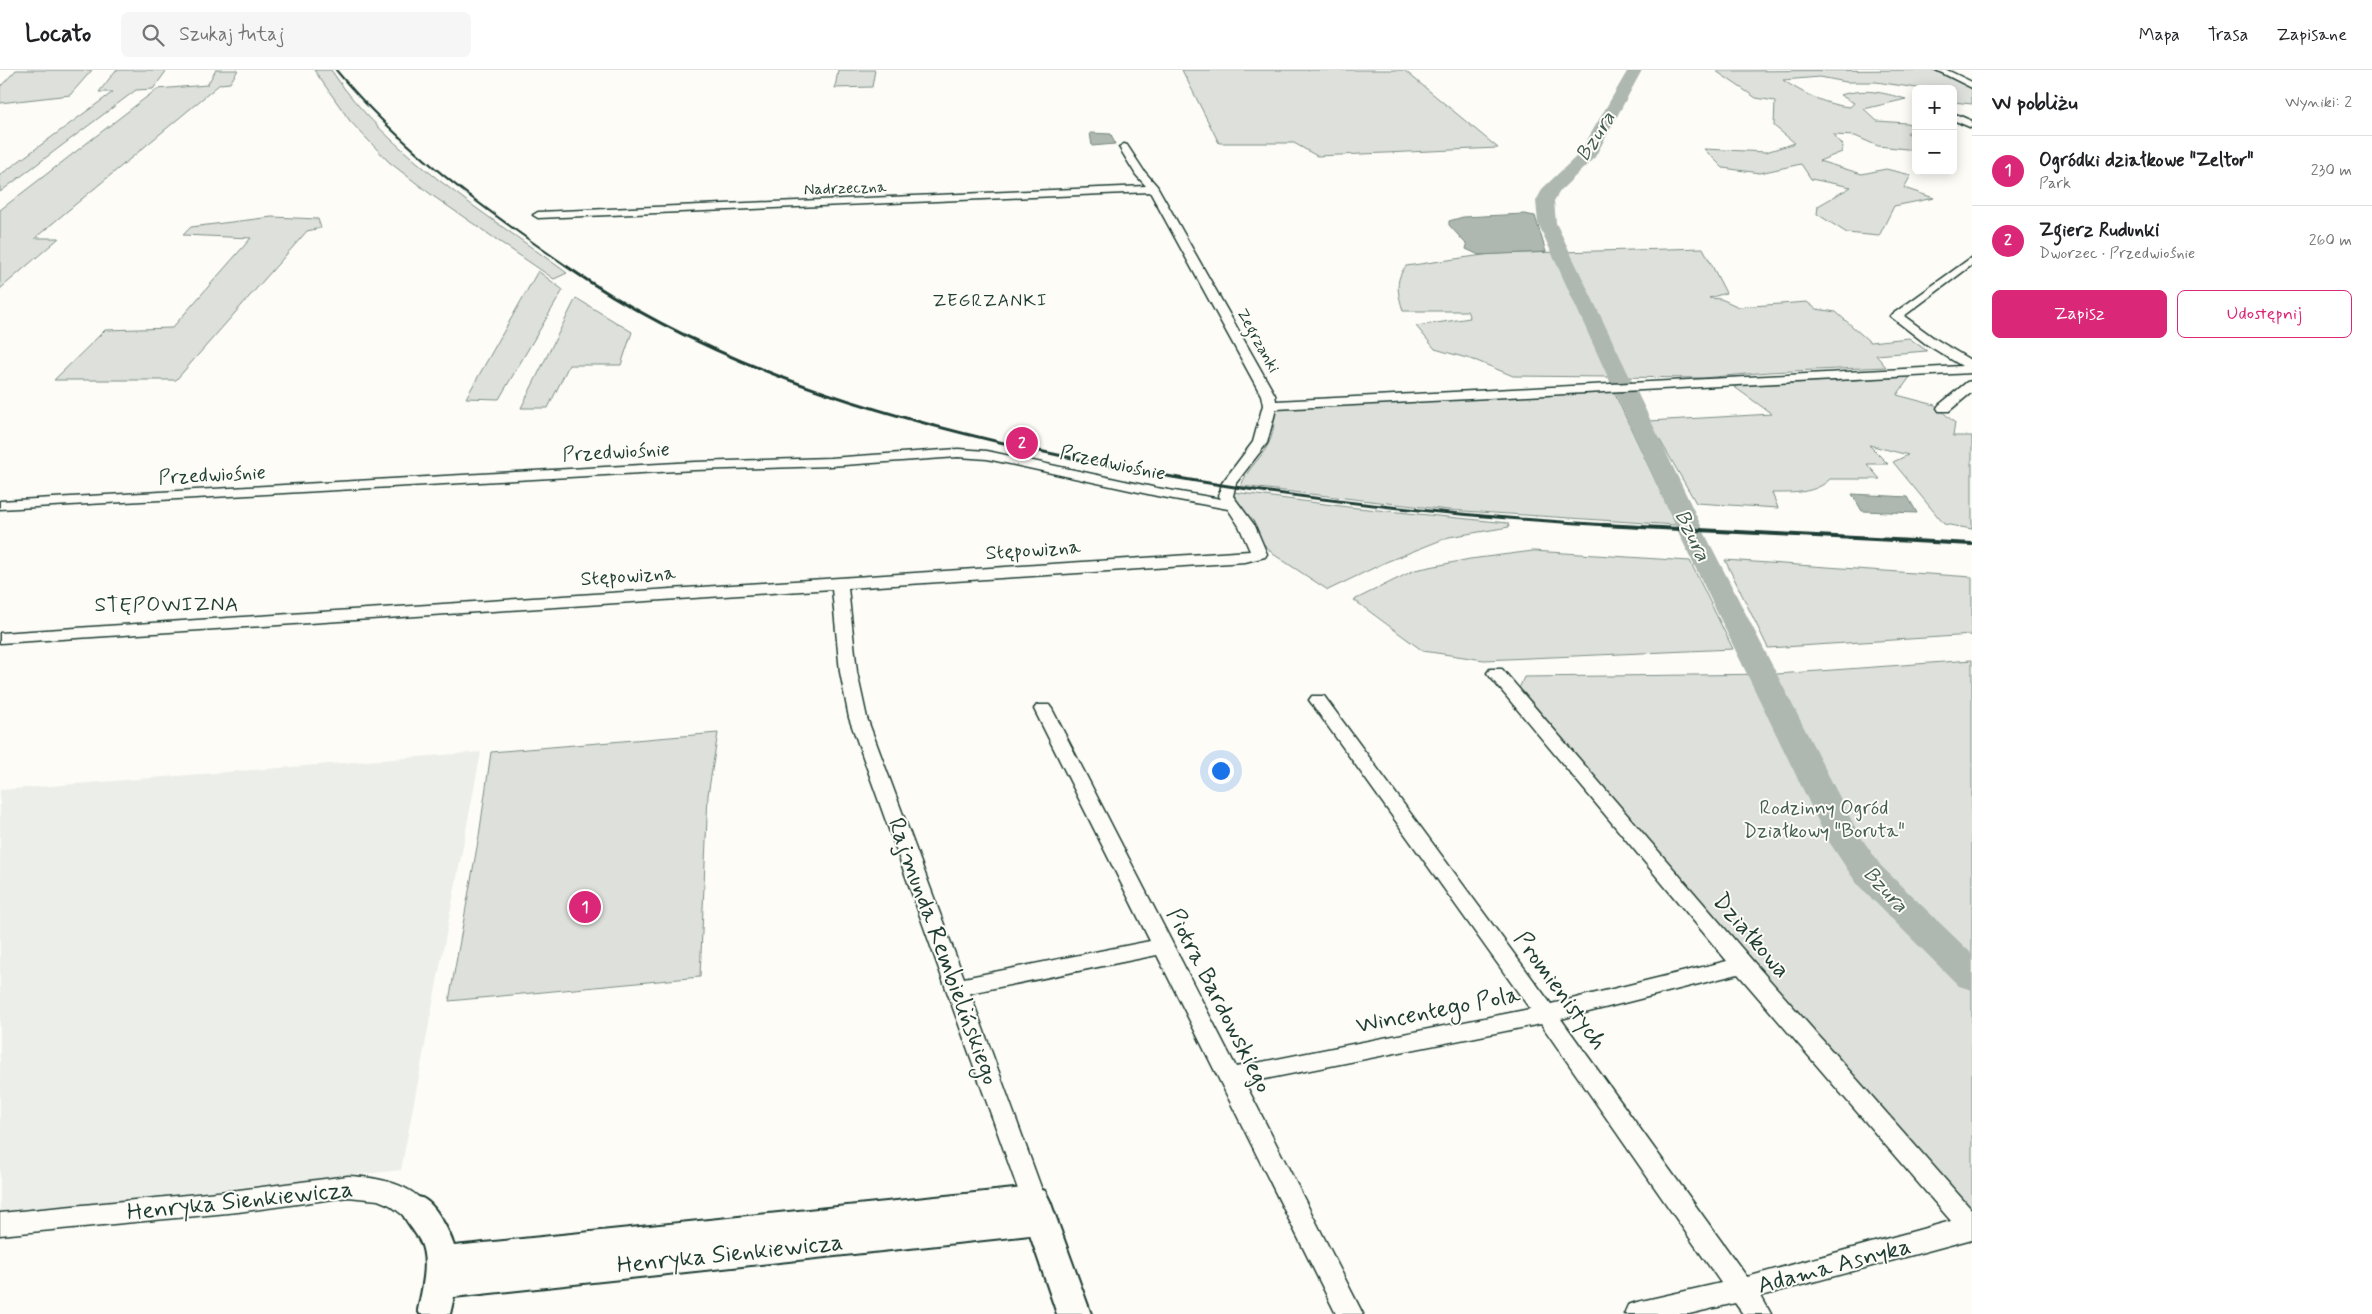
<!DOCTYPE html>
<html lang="pl">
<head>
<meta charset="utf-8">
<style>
  body { margin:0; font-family:Mynerve,sans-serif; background:#f6f6f6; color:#202124 }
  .controls { position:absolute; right:15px; top:15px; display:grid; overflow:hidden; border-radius:8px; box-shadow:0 2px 12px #0003 }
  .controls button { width:45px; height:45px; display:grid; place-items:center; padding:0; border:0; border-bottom:1px solid #e0e0e0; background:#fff; color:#202124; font:25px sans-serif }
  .you { position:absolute; left:1220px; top:700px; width:18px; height:18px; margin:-12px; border:4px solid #fff; border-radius:50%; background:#1a73e8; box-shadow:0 0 0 8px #1a73e833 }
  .badge { display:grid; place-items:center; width:32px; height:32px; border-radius:50%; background:#db2777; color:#fff; font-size:16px; font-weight:700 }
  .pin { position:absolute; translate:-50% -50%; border:2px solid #fff; box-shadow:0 1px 5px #0006 }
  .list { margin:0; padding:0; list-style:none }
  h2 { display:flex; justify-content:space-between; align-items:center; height:65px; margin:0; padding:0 20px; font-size:21px }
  h2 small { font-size:16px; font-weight:400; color:#757577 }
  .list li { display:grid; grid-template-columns:32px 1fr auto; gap:15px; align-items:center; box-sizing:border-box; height:70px; padding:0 20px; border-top:1px solid #e0e0e0 }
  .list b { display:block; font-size:19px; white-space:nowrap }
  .list p { margin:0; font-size:16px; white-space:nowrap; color:#757577 }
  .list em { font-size:16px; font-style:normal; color:#757577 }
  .actions { display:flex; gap:10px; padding:15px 20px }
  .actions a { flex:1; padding:11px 0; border:1px solid #db2777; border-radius:8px; text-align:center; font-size:18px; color:#db2777 }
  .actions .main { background:#db2777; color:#fff }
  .icon { flex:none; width:28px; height:28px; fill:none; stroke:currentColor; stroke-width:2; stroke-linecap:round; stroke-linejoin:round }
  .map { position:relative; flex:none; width:1972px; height:1244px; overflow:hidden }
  header { display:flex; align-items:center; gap:30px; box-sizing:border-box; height:70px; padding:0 25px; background:#fff; border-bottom:1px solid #e0e0e0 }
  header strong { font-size:24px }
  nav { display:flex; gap:28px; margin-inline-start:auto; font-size:18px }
  .search { width:350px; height:45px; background:#f6f6f6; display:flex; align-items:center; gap:12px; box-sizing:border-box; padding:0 18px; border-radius:8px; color:#757577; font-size:19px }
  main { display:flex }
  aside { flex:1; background:#fff }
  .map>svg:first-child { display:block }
</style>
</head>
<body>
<header>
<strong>Locato</strong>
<div class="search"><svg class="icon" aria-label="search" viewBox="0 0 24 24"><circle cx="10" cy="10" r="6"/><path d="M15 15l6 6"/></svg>Szukaj tutaj</div>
<nav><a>Mapa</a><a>Trasa</a><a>Zapisane</a></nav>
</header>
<main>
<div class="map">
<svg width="1972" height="1244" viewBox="0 0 1972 1244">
  <rect width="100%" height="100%" fill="#fdfcf7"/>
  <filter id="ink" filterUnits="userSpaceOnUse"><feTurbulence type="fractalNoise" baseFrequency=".02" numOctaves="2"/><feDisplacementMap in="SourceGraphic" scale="10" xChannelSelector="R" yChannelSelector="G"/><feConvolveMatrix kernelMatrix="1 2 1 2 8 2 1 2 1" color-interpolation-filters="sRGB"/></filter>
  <g filter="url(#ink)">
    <!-- built -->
    <polygon fill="#eceee9" points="481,682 401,1100 0,1143 0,720"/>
    <!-- green -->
    <g fill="#dde0db" stroke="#7e8e88">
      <polygon points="16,0 92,0 70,25 0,33 0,17"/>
      <polygon points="116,0 167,0 153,19 136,20 0,122 0,105 113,22 99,22"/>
      <polygon points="216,0 238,0 230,13 220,14 35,168 59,168 0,219 0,140 157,19 207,15"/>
      <path d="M314,0H331C387,84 486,143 567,203L554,209L433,126L389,92L350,51Z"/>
      <polygon points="838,0 875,0 872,17 835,18"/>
      <polygon points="1182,0 1404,0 1498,78 1317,86 1294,73 1219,73"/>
      <path d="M1933,0L1972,19V34L1953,32V19H1924L1876,12H1846L1820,7L1783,10C1802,23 1826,35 1850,37L1854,33L1840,25C1866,18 1880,22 1906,29L1864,39L1877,51L1907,53L1916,57L1907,63L1916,67V80L1878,76L1855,66L1833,65L1843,76L1842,82L1819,91L1862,104L1886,99L1911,105L1904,118L1934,128L1894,136L1879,166L1847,163L1817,144L1818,136L1851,117L1811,109L1801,94L1760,103L1723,98L1704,79L1766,82L1795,73L1774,56L1775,31L1756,28L1716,1Z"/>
      <polygon points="272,147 318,149 321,158 307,161 176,310 54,310 105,260 172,258 251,168 183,165 191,157"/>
      <path d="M1703,178L1726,223L1709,228L1721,229L1739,237L1807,232L1816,239L1836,242L1870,272L1909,268L1927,281L1876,285L1886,297L1769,302L1703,308L1513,306L1477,291L1435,279L1416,256L1470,248L1467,241H1403C1398,223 1394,211 1406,196L1490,184Z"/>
      <polygon points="538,201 563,220 499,329 466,328"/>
      <polygon points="576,228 632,262 621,295 569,295 548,338 521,338"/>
      <path d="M1910,307L1897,325L1935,335L1955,353L1953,366H1972V459L1944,454L1893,392L1908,385L1869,375L1888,394H1867L1880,409H1830C1815,424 1792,423 1772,423L1778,438L1696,433L1649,351L1772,344L1733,316Z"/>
      <path d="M1613,320L1676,455L1448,440L1241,416C1247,397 1265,386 1271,368C1274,360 1274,349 1276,340L1279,338Z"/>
      <polygon points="1234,422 1348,437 1508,453 1509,457 1449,467 1386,492 1328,520 1273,484 1262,472 1234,433"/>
      <polygon points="1533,481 1690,491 1733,579 1484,590 1423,581 1354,530 1415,500 1470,489"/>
      <polygon points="1725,490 1972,507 1972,565 1768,578"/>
      <polygon points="1972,590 1972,1143 1518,621 1524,607 1777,604"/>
      <polygon points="718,663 708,725 700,907 449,931 479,766 491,682"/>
    </g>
    <!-- water -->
    <g fill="#aeb8b1" stroke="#75877f">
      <polygon points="1090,63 1111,64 1115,74 1092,76"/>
      <polygon points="1524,144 1535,146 1546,182 1479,185 1466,179 1467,175 1449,155 1449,151 1463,147"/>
      <polygon points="1852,424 1908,427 1917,443 1862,441"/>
    </g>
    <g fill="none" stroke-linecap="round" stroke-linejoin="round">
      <!-- river -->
      <polygon fill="#aeb8b1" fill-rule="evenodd" points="1628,0 1642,0 1595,87 1560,121 1554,131 1556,153 1707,468 1858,763 1881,796 1972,884 1972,920 1959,916 1857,814 1826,767 1681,468 1538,153 1536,131 1543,118 1579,84"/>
      <defs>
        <g id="minor">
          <polygon points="1936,0 1947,0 1972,12 1972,18"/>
          <polygon points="1953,43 1972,51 1972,58 1953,50"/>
          <path d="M1124,74L1127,75L1144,101L1157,116L1275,325L1276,331L1962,296L1926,274L1890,246L1972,187V195L1904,246L1934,268L1972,291V303L1276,339L1267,373L1236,413L1233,426L1255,456L1267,484L1265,487L1245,492L848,518L857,602L867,648L964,908L1150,871L1034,639L1037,635H1049L1052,639L1236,997L1530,939L1312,634L1309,630L1312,626H1324L1551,934L1727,891L1487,603L1490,599H1502L1751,889L1972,1140V1169L1761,1226L1771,1244H1743L1735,1233L1689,1244H1624L1628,1235L1637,1232L1721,1213L1541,954L1245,1013L1363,1244H1336L1157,885L970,923L1046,1131L1043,1139L1034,1142L1025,1139L849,648L840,602L832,519L0,573V563L1250,481L1239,456L1228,439L1157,426L987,389L958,387L830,396L695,400L0,439V431L695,392L830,388L958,379L987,381L1157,418L1221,429L1219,426L1222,413L1253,372L1263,335L1261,325L1150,122L538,148L533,145L538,142L1146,116L1136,105L1119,77ZM1738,904L1951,1151L1747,1207L1561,949Z"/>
          <polygon points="1972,311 1972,322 1949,341 1939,341 1937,338 1939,335 1967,312"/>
          <path d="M348,1106C375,1107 416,1113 429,1141L426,1149L417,1152L408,1149L390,1135L378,1130L348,1127L238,1142L0,1165V1143L238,1120Z"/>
        </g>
        <path id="tertiary" d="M1034,1117L1045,1121L1050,1131L1091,1244H1057L1030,1165L454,1227L450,1244H420L418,1240C422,1219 430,1191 420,1171C414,1160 406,1152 401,1141L406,1131C409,1130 414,1127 417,1127C433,1127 450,1163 454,1176Z"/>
      </defs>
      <!-- minor casing -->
      <use href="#minor" stroke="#1f3d34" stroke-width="3"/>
      <!-- tertiary casing -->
      <use href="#tertiary" stroke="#1f3d34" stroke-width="4"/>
      <!-- minor -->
      <use href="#minor" fill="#fdfcf7" fill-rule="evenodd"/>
      <!-- tertiary -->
      <use href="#tertiary" fill="#fdfcf7" fill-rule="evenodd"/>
      <!-- rail-far2 -->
      <path stroke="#1f3d34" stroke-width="2" d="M336,0C401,79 484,139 568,197"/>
      <!-- rail-far1 -->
      <path stroke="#1f3d34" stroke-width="3" d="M566,196C712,297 886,349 1058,385C1244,425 1433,445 1623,456"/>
      <!-- rail -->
      <polyline stroke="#1f3d34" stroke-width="4" points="1603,455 1972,474"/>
    </g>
  </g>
  <g text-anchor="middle" stroke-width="4" stroke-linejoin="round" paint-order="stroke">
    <!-- far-street labels -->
    <g font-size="16" fill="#1f3d34" stroke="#fdfcf7">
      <text transform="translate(845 117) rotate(-2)" y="6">Nadrzeczna</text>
      <text transform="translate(1259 270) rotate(61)" y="6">Zegrzanki</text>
    </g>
    <!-- far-neighbourhood labels -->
    <g font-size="18" letter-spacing="1" fill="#1f3d34" stroke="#fdfcf7">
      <text x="990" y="236">ZEGRZANKI</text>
    </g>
    <!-- street labels -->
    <g font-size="20" fill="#1f3d34" stroke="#fdfcf7">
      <text transform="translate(616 381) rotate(-3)" y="7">Przedwiośnie</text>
      <text transform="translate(1113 392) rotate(12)" y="7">Przedwiośnie</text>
      <text transform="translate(212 404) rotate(-3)" y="7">Przedwiośnie</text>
      <text transform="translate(1033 479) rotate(-4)" y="7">Stępowizna</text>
      <text transform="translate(628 505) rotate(-4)" y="7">Stępowizna</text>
    </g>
    <!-- park labels -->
    <g font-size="20" fill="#455e55" stroke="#fdfcf7">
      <text x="1824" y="744">Rodzinny Ogród<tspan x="1824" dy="23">Działkowy "Boruta"</tspan></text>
    </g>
    <!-- water labels -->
    <g font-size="21" font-style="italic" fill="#435c53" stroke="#fdfcf7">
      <text transform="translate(1595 66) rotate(-57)" y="7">Bzura</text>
      <text transform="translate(1693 465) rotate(64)" y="7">Bzura</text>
      <text transform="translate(1886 819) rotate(47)" y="7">Bzura</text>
    </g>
    <!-- neighbourhood labels -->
    <g font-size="21" letter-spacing="1" fill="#1f3d34" stroke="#fdfcf7">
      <text x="167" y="541">STĘPOWIZNA</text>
    </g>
    <!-- near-street labels -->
    <g font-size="24" fill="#1f3d34" stroke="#fdfcf7">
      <text transform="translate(1752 865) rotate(49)" y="8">Działkowa</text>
      <text transform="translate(944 881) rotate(70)" y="8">Rajmunda Rembielińskiego</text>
      <text transform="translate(1561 920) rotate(54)" y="8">Promienistych</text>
      <text transform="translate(1220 930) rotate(63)" y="8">Piotra Bardowskiego</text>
      <text transform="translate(1438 939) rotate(-11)" y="8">Wincentego Pola</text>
      <text transform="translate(240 1130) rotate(-6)" y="8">Henryka Sienkiewicza</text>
      <text transform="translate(730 1183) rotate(-6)" y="8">Henryka Sienkiewicza</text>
      <text transform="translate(1834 1195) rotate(-15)" y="8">Adama Asnyka</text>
    </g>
  </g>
</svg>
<div class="controls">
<button>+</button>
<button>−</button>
</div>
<div class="you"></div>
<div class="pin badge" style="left:585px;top:837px">1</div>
<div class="pin badge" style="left:1022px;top:373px">2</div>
</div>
<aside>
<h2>W pobliżu<small>Wyniki: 2</small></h2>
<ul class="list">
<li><span class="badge">1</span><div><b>Ogródki działkowe &quot;Zeltor&quot;</b><p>Park</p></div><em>230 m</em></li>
<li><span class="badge">2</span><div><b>Zgierz Rudunki</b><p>Dworzec · Przedwiośnie</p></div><em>260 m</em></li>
</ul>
<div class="actions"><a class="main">Zapisz</a><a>Udostępnij</a></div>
</aside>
</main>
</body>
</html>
